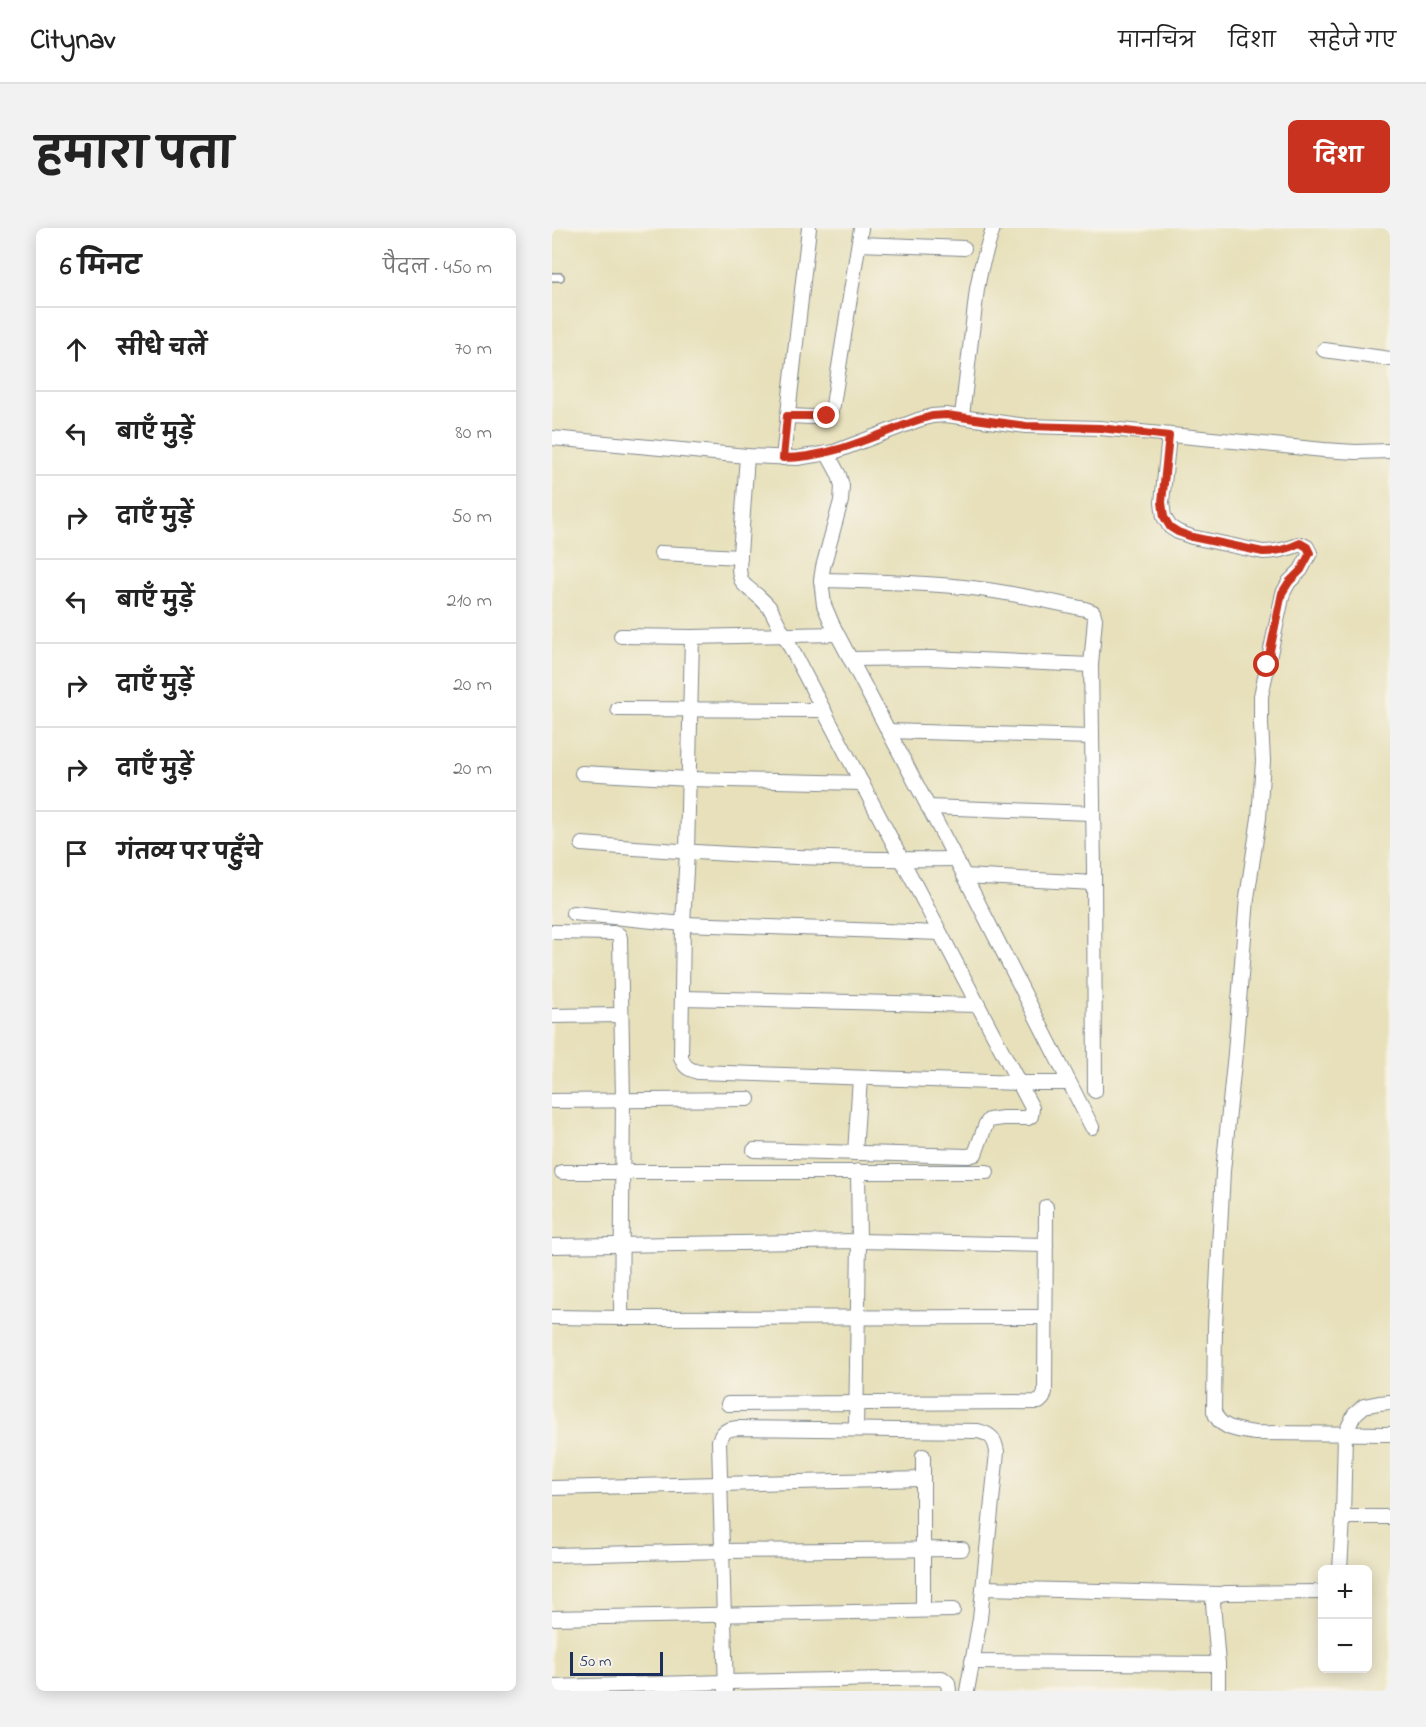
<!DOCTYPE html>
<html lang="hi">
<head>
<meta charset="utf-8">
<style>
  body { margin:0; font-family:"Indie Flower","Playpen Sans Deva",sans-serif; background:#f2f2f2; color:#222 }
  .controls { position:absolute; right:18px; bottom:18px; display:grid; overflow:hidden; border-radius:9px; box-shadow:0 3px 15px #0003 }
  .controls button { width:54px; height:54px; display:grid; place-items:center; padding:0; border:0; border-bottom:2px solid #e0e0e0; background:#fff; color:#222; font:30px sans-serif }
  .scale { position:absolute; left:18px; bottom:15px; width:93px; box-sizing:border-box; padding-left:6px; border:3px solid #1b2f5e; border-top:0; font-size:16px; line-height:21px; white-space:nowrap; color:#1b2f5e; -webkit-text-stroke:4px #f7f3e8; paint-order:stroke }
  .stop { position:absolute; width:18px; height:18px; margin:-14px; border:4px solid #c8321e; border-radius:50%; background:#fff }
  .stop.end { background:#c8321e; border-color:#fff; box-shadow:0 2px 6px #0008 }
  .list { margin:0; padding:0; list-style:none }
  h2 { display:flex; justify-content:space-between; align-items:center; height:78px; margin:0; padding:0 24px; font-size:26px }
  h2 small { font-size:20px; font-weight:400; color:#767676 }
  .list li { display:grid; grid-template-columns:39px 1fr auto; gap:18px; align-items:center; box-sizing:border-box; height:84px; padding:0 24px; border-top:2px solid #e0e0e0 }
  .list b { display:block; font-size:22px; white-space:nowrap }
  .list em { font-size:20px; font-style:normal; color:#767676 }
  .icon { flex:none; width:33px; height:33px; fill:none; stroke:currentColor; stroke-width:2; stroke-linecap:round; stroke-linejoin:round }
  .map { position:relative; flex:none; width:838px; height:1463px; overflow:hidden; border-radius:9px }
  header { display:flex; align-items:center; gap:36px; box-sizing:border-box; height:84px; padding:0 30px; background:#fff; border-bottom:2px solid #e0e0e0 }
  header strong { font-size:28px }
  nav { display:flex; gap:33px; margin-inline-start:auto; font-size:21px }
  .intro { display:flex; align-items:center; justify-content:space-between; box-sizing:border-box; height:144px; padding:0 36px }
  h1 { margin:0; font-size:42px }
  .button { padding:15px 27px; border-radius:9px; background:#c8321e; color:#fff; font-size:21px; font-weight:700 }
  main { display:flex; gap:36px; padding:0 36px }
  aside { flex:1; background:#fff; border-radius:9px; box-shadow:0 3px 15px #0003 }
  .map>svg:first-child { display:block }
</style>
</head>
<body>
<header>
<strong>Citynav</strong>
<nav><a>मानचित्र</a><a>दिशा</a><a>सहेजे गए</a></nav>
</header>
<div class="intro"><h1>हमारा पता</h1><a class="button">दिशा</a></div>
<main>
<aside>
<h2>6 मिनट<small>पैदल · 450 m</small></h2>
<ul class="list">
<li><svg class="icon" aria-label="ahead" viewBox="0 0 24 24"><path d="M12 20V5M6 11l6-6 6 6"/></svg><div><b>सीधे चलें</b></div><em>70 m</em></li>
<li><svg class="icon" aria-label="left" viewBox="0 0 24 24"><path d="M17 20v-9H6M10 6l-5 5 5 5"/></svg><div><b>बाएँ मुड़ें</b></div><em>80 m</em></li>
<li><svg class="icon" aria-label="right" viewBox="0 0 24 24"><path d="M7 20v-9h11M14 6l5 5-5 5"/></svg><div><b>दाएँ मुड़ें</b></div><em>50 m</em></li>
<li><svg class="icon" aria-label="left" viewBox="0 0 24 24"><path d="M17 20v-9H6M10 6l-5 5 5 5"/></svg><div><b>बाएँ मुड़ें</b></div><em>210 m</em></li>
<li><svg class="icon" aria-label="right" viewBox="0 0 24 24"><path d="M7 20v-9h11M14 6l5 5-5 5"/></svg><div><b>दाएँ मुड़ें</b></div><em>20 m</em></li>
<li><svg class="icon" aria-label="right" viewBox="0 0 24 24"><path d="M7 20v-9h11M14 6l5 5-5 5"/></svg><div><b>दाएँ मुड़ें</b></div><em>20 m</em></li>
<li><svg class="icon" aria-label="arrive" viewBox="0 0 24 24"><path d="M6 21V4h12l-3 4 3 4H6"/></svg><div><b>गंतव्य पर पहुँचे</b></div></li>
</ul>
</aside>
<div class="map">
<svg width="838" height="1463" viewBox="0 0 838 1463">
  <rect width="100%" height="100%" fill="#f7f3e8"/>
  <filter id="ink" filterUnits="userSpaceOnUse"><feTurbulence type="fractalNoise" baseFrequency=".0167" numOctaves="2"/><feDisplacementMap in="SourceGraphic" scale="12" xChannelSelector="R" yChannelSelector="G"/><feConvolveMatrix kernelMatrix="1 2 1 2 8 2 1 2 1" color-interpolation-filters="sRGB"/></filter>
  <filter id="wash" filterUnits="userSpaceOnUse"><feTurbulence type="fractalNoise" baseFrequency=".008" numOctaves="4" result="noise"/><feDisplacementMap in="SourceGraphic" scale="24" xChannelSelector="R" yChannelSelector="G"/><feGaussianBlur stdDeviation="1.35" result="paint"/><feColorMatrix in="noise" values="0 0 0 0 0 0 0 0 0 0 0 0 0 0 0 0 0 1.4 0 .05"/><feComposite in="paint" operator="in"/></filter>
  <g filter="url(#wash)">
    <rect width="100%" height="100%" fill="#e7e0ba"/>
  </g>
  <g filter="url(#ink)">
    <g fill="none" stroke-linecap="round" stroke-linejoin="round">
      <defs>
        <polyline id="lane" points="0,49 8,49"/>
        <g id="street">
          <polyline points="307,16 412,20"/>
          <polyline points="772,122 838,131"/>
          <path d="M235,188C244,188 271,191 277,186C279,184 280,179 281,177L309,0"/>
          <polyline points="410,188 425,61 429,40 441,0"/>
          <path d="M617,208L610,274L612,289L618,299L626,304L640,309L711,324C725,324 736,321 749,316L755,319L758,325L749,342L737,354L731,365L709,468V496L711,533L707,590L695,670L683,825L671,943L663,1098L662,1183C667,1201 686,1202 703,1205L838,1206"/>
          <polyline points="0,210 195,228 245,230 282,224 366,192 380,188 394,187 474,198 548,200 772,222 803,224 838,223"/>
          <polyline points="275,225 287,247 290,258 289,273 271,339 269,352 272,377 281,398 408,639 540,899"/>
          <path d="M195,228L187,340C188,359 195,358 207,369C211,372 215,377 218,380L480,880L479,888L476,890H451L437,892L434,896L423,926L416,928L202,922"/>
          <polyline points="231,230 257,0"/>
          <polyline points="109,325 188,329"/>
          <path d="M269,352C316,353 364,354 411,359C452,363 493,372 533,381L541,384L543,391L539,437L542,642L543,863"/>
          <polyline points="69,408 140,409 284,406"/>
          <path d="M140,409L135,624L131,696L129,829C132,839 136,841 146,844L467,855H517"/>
          <polyline points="298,431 379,430 539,437"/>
          <polyline points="66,481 272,482"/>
          <polyline points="336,503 539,509"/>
          <polyline points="30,545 137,551 310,555"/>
          <polyline points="376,579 540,585"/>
          <path d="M30,616C154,626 279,633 403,631"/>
          <polyline points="412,648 542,655"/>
          <polyline points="21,685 131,696 388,705"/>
          <polyline points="0,704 61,705 67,707 68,710 71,872 69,1090"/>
          <polyline points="131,770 426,777"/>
          <polyline points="0,788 68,787"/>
          <polyline points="0,873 196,871"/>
          <polyline points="303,925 308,850"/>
          <polyline points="10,944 435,944"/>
          <polyline points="0,1018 307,1013 494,1017"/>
          <polyline points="0,1089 69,1090 493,1089"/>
          <polyline points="176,1176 487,1174 491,1170 493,1164 494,979"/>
          <polyline points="304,1201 307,1013 306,943"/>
          <polyline points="371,1228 371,1382"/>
          <polyline points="0,1260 371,1251"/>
          <polyline points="791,1289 838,1289"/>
          <polyline points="0,1327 171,1323 410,1321"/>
          <polyline points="788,1342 791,1289 793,1206 802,1187 812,1178 827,1175 838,1174"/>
          <polyline points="431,1360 667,1366"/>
          <polyline points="0,1390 401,1382"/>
          <polyline points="420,1434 666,1436"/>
          <polyline points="0,1459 174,1454 390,1450 396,1455 397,1463"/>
          <path d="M174,1463L167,1213C170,1203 176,1201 185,1200L426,1203C439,1206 443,1211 445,1224L428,1391L415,1463"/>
          <path d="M666,1463V1436L661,1375C663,1368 666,1366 674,1365L770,1364"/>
        </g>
      </defs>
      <!-- lane casing -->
      <use href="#lane" stroke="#81888c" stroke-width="10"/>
      <!-- street casing -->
      <use href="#street" stroke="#81888c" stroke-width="16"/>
      <!-- lane -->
      <use href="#lane" stroke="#fff" stroke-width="7"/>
      <!-- street -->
      <use href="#street" stroke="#fff" stroke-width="14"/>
    </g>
  </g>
  <g fill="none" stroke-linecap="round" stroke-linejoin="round" filter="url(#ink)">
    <!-- route -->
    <path stroke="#c8321e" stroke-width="8" d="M275,188H235L231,230C278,230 322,208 366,192L380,188L394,187L474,198L548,200L617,208L610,274L612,289L618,299L626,304L640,309L711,324C725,324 736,321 748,315L755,319L758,325L749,342L737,354L730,365L715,437"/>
  </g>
</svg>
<div class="controls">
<button>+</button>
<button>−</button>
</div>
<div class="scale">50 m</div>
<div class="stop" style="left:715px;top:437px"></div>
<div class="stop end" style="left:275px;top:188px"></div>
</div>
</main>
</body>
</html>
